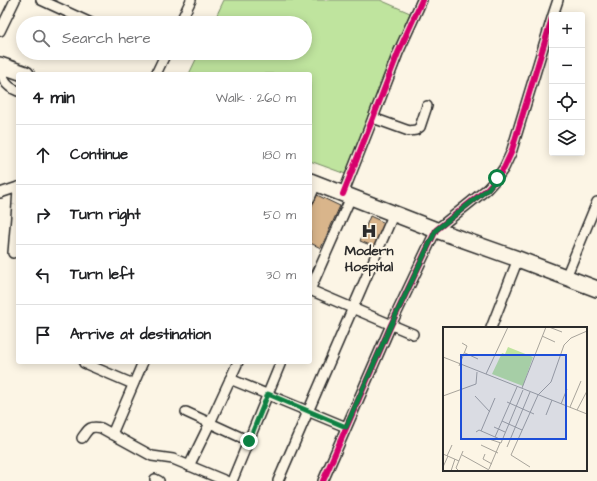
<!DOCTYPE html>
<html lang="en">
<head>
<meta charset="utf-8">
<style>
  body { margin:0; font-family:"Architects Daughter",sans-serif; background:#f6f6f6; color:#202124 }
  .controls { position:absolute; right:12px; top:12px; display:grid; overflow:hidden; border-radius:4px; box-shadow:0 2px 10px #0003 }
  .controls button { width:36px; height:36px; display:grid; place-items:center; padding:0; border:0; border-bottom:1px solid #e0e0e0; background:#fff; color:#202124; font:20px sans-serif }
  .stop { position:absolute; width:12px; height:12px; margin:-9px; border:3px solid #0b8043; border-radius:50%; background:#fff }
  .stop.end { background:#0b8043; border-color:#fff; box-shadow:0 1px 4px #0008 }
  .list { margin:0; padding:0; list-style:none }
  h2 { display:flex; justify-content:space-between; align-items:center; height:52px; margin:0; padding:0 16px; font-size:17px }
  h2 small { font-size:13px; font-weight:400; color:#757577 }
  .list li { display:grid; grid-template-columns:26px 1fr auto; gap:12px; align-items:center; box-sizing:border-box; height:60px; padding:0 16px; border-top:1px solid #e0e0e0 }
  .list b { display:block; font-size:15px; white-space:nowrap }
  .list em { font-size:13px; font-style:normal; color:#757577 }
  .icon { flex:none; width:22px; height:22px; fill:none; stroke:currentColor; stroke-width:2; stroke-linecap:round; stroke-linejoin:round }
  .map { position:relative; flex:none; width:597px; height:481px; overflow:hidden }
  .search { position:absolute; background:#fff; box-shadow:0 2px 10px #0003; left:16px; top:16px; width:296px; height:44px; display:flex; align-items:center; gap:10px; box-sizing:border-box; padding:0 14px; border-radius:22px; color:#757577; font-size:15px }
  .panel { position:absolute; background:#fff; box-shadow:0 2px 10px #0003; left:16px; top:72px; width:296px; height:292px; border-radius:4px }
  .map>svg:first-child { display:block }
</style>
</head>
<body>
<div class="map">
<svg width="597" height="481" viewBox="0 0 597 481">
  <rect width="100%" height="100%" fill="#fcf5e5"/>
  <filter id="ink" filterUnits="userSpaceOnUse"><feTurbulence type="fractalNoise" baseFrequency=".025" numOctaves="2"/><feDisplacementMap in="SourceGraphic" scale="8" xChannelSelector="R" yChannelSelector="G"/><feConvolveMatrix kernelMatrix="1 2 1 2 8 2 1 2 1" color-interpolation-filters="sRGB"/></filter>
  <g filter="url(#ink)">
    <!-- green -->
    <polygon fill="#bfe49e" stroke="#758864" points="224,0 380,0 410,13 351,176 310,161 310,74 189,74 199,53 305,53 305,23 213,23"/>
    <!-- building -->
    <g fill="#d9b58b" stroke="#2b2b2b">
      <polygon points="317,195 340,206 321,248 310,243 310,210"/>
      <polygon points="370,216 385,223 375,247 360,241"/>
    </g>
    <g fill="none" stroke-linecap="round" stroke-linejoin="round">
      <defs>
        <g id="minor">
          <polyline points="41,0 91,23"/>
          <polyline points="553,15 558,0"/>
          <polyline points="180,23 191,0"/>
          <polyline points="0,31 15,0"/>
          <path d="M1,66C3,79 4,86 18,91"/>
          <polyline points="156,74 166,53"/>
          <polyline points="373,118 409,131 416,130 420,127 427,106"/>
          <polyline points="0,193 18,187"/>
          <polyline points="343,194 373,118 398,53 422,0"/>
          <polyline points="310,198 316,184"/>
          <polyline points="13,253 17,205 18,187"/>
          <polyline points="566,277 597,202"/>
          <polyline points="310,290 413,334"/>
          <polyline points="310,290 351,197"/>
          <polyline points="491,328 518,259"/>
          <polyline points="84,363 133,384"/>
          <polyline points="230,379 346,427"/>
          <polyline points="186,412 249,441"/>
          <polyline points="112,434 143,362"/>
          <path d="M82,438C88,430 89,425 101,428L152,456L173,459L226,481"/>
          <polyline points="189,466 210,423 238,362"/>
          <polyline points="155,479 159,481"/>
          <polyline points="232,481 281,362"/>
          <polyline points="278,481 394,213"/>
          <polyline points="323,481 391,325 436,230 487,189 497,178 504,168 511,153 552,18"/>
        </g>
        <g id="trunk">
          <polyline points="0,65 26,74"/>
          <polyline points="310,181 436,230 518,259 597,289"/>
        </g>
      </defs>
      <!-- minor casing -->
      <use href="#minor" stroke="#2b2b2b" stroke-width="12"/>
      <!-- trunk casing -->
      <use href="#trunk" stroke="#2b2b2b" stroke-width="18"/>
      <!-- minor -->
      <use href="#minor" stroke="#fcf5e5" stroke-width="9"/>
      <!-- trunk -->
      <use href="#trunk" stroke="#fcf5e5" stroke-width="15"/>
      <defs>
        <g id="cycleway">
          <polyline points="343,194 373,118 398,53 422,0"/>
          <polyline points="323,481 391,325 436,230 487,189 497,178 504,168 511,153 552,18"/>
        </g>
      </defs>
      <!-- cycleway casing -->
      <use href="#cycleway" stroke="#fcf5e5" stroke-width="8"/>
      <!-- cycleway -->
      <use href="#cycleway" stroke="#d6006c" stroke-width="6"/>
    </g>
  </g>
  <g fill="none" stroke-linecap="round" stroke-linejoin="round" filter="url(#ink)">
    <!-- route -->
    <polyline stroke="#0b8043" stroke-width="5" points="249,441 268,394 346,427 391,325 436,230 488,189 497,178"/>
  </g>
  <!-- icons -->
  <defs>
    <symbol id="hospital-bare" viewBox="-9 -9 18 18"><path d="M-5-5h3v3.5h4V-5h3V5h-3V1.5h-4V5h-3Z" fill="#2b2b2b" stroke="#fcf5e5" stroke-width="2.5" paint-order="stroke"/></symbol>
  </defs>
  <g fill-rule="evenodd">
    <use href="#hospital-bare" x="358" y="220" width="22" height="22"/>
  </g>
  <g text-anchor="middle" stroke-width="4" stroke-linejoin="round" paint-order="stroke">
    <!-- poi labels -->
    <g font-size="14" font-weight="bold" fill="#2b2b2b" stroke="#fcf5e5">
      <text x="369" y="255">Modern<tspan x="369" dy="16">Hospital</tspan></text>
    </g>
  </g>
  <!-- overview -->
  <g transform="translate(443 327)">
    <rect width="144" height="144" fill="#fcf5e5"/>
    <path d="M65,20L90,30L80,59L49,47L59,26L62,27Z" fill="#bfe49e"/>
    <path fill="none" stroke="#a8a49b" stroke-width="1" d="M106,0L119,5M99,9L112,15M22,26L35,32M0,30L144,87M16,39L24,19L19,16M43,47L65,0M79,61L103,0M0,69L33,57L34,45M32,69L47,85M64,75L91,87M118,77L124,62M127,80L138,54M134,83L144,64M103,88L109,73M59,94L79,103M51,100L62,105M38,104L52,71M33,105L36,103L59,113M52,110L74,60M46,112L58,116L80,63M38,118L55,126M64,120L87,65M0,127L16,134M42,127L40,132L49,137M19,128L46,143M4,129L9,118M0,140L5,129M87,140L68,128L95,68L108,55L121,18L128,11L144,4M46,142L57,116M8,144L12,132M16,144L13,141L20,124"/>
    <path fill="#1d4ed8" fill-opacity="0.15" stroke="#1d4ed8" stroke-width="2" d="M18,28H123V112H18Z"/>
    <rect width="144" height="144" fill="none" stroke="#2b2b2b" stroke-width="2"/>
  </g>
</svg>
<div class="controls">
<button>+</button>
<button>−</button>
<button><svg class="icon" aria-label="locate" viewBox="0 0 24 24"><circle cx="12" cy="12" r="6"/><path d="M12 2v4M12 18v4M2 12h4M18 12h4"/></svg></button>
<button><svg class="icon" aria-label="layers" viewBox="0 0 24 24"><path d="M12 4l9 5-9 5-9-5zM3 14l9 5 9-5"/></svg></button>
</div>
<div class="stop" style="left:497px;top:178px"></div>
<div class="stop end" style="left:249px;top:441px"></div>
<div class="search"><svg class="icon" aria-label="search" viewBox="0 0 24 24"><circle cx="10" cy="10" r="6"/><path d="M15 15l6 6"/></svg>Search here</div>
<section class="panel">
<h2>4 min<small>Walk · 260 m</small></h2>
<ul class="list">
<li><svg class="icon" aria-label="ahead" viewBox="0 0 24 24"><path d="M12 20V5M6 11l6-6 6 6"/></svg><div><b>Continue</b></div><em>180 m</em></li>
<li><svg class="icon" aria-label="right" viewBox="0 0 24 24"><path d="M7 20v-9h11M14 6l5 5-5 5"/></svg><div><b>Turn right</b></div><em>50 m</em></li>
<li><svg class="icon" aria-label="left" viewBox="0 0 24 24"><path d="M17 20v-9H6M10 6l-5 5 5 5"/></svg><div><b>Turn left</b></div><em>30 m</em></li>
<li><svg class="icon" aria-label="arrive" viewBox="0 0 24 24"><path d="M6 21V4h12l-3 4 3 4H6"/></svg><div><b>Arrive at destination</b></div></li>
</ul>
</section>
</div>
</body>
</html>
